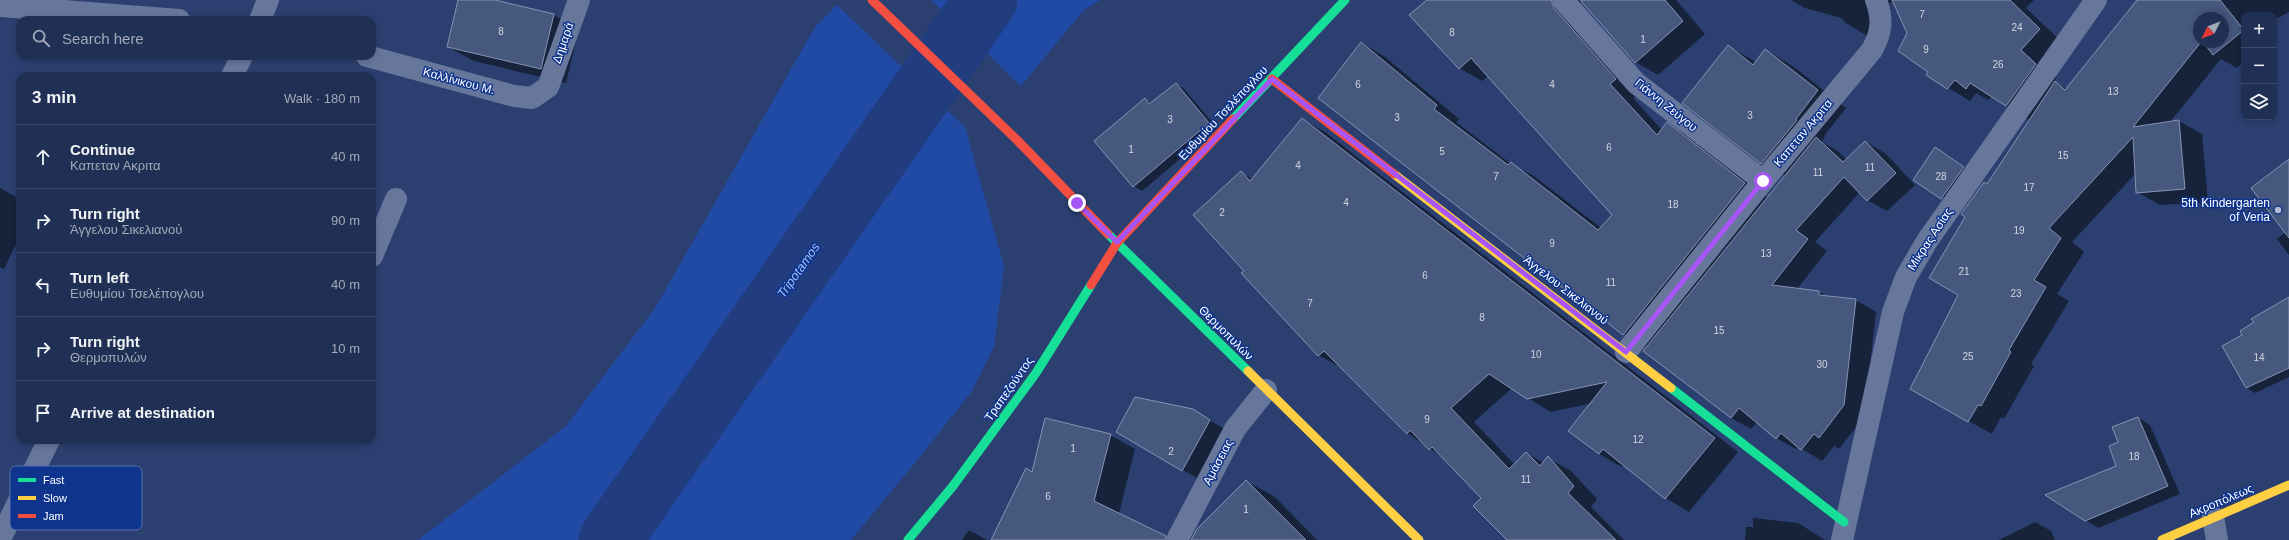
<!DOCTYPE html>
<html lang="en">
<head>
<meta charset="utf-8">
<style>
  body { margin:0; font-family:Helvetica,sans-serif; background:#28385a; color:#f1f3f6 }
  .controls { position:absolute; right:12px; top:12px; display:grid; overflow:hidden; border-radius:8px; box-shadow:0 2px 6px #0003 }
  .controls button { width:36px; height:36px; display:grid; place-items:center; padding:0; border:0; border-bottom:1px solid #3d4b6b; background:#203054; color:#f1f3f6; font:20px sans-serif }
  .compass { position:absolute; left:2193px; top:12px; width:36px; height:36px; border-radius:50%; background:#203054; box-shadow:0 2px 6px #0003; rotate:228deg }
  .stop { position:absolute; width:12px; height:12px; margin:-9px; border:3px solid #a855f7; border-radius:50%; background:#fff }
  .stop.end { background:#a855f7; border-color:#fff; box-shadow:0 1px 4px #0008 }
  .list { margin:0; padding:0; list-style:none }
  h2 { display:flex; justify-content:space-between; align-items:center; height:52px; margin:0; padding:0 16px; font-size:17px }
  h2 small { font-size:13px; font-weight:400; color:#a2a9b8 }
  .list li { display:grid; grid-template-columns:26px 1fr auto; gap:12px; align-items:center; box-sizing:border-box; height:64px; padding:0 16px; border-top:1px solid #3d4b6b }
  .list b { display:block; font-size:15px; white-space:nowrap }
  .list p { margin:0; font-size:13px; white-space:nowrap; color:#a2a9b8 }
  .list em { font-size:13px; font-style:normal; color:#a2a9b8 }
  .icon { flex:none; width:22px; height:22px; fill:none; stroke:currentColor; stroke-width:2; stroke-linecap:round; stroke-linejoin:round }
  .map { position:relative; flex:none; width:2289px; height:540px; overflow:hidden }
  .search { position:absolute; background:#203054; box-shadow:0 2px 6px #0003; left:16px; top:16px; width:360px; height:44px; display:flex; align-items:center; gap:10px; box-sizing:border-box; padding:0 14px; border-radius:12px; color:#a2a9b8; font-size:15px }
  .panel { position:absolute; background:#203054; box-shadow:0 2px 6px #0003; left:16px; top:72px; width:360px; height:372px; border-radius:12px }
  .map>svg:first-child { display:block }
</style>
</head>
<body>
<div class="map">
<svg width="2289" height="540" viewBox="0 0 2289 540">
  <rect width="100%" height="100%" fill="#2b4070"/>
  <!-- green -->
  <g fill="#214aa5">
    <polygon points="931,0 1100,0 1083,11 1021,86"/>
    <polygon points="837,5 965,127 1004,266 994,347 972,391 923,453 851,540 418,540 566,426 655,308 815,27"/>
  </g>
  <!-- shadow -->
  <g fill="#0007" fill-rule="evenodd">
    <polygon points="459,0 491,0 554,15 579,29 566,83 474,61 448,47"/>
    <polygon points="1428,0 1676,0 1705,34 1658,75 1635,62 1582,1 1574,9 1638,93 1633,98 1662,130 1667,124 1690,137 1768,198 1785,176 1762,163 1728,46 1756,62 1766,50 1794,67 1846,108 1824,136 1825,137 1822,142 1836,150 1847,160 1866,142 1886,154 1915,185 1887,211 1867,200 1860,192 1815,242 1827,251 1797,289 1819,292 1828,297 1856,300 1876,312 1864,417 1839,449 1834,446 1822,461 1799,447 1796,449 1776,438 1757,422 1751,429 1731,418 1647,348 1624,334 1319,98 1362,43 1384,56 1459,119 1456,122 1511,164 1534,176 1601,228 1614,215 1488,76 1482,81 1459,68"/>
    <path d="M1791,0H2034L2026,8L2062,42L2042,64L2057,77L2054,82L2067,89L2138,0H2289V12L2274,20V15H2244V62L2237,68L2221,59L2170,122L2179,121L2202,134L2208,202L2160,205L2137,192L2136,173L2072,242L2084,252L2057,294L2069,301L2031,364L2034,366L2004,419L2001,417L1992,434L1934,402L1988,185L2031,121L1992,96L1988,100L1976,93L1970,101L1927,75L1929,72L1894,1L1888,4L1867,36L1846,23L1841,18L1805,8ZM2199,18H2223V42H2199Z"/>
    <polygon points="1176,84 1184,89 1217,128 1142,191 1134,186 1145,100 1151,103"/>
    <polygon points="1302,119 1325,132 1738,452 1689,512 1666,498 1624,465 1622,467 1599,454 1592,403 1551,412 1512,388 1474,422 1515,465 1526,453 1544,463 1548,458 1571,471 1597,499 1591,507 1624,540 1508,540 1482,498 1442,457 1407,433 1342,368 1318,355 1245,271 1241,173 1253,179"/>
    <polygon points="1936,148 1979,177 1958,208 1914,179"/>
    <polygon points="2289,160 2289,255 2277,239 2286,232"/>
    <polygon points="0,188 20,199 20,236 4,269 0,267"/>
    <polygon points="2289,298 2289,377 2255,393 2247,388 2244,335"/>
    <polygon points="1193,410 1234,435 1208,484 1183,470"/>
    <polygon points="2138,418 2150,425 2180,494 2098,528 2085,520 2117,467 2119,443"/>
    <polygon points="1110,435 1135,449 1119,514 1169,540 992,540 1033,473"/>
    <polygon points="1246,481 1275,497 1317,540 1192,540"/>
    <polygon points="1753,518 1798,523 1825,540 1745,540 1746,527 1753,527"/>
    <polygon points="2035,522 2051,531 2055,540 1999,540"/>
    <polygon points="969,530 987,540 962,540"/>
  </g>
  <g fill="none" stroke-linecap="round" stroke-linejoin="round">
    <!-- river -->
    <polyline stroke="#213c7f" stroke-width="63" points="610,540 986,0"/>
  </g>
  <!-- building -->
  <g fill="#46587e" stroke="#8694b3">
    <polygon points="458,0 495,0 554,14 541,69 447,47"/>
    <polygon points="1427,0 1551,0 1554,8 1616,79 1610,84 1657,135 1667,122 1745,183 1623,335 1318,98 1361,42 1437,105 1434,109 1508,165 1511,162 1598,230 1612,215 1471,58 1459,69 1409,15"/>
    <polygon points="1580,0 1665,0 1683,21 1635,63"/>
    <polygon points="1892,0 2010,0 2040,29 2021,50 2036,64 2006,106 1970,83 1966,89 1955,80 1947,89 1926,75 1928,72 1898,51 1907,33"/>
    <polygon points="2137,0 2220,0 2244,30 2213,55 2203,42 2223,42 2223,18 2199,18 2199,42 2201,42 2133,127 2179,120 2185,189 2136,193 2133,137 2049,228 2061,238 2034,280 2046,287 2009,350 2011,352 1981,406 1978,405 1968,422 1910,389 1958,295 1929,278 1965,217 1961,214 1984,182 1987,184 2055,81 2065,90"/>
    <polygon points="1728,45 1753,65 1765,49 1818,90 1796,119 1797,120 1761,164 1682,103"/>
    <polygon points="1176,83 1209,123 1133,187 1094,141 1145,98 1149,104"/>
    <polygon points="1302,118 1715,438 1665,499 1603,449 1599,454 1568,431 1607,382 1527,399 1489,374 1451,408 1509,469 1526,452 1540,466 1548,456 1574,486 1568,493 1616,540 1507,540 1473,506 1481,498 1432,447 1429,450 1410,430 1407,434 1324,351 1318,356 1241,273 1244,271 1193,215 1241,171 1250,181"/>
    <polygon points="1816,137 1843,162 1865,141 1896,173 1867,201 1844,177 1796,230 1808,239 1772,285 1819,291 1819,295 1856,299 1844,405 1819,438 1814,434 1801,450 1781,433 1776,439 1739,408 1731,418 1643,351"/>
    <polygon points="1935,147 1964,167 1941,199 1913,180"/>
    <polygon points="2289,159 2289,238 2251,188"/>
    <polygon points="2289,297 2289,368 2246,388 2222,346 2242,335 2240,331 2254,322 2251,319"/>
    <polygon points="1135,397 1193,409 1210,420 1182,471 1116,432"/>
    <polygon points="2138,417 2168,486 2085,521 2045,495 2116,466 2109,446 2118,442 2112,427"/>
    <polygon points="1045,418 1111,434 1094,501 1166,536 1165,540 991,540 1026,468 1032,472"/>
    <polygon points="1246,480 1306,540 1191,540 1197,529"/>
  </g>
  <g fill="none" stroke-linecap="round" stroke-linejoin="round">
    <!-- street -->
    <g stroke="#67779c" stroke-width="22">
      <polyline points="1563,0 1636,83 1763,181"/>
      <polyline points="0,6 179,20"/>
      <polyline points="260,20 268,0"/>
      <polyline points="367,56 514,96 532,98 548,87 579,0"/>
      <polyline points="232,76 242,56"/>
      <polyline points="372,256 396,199"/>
      <path d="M1626,352L1763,181L1872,50C1882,32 1883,19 1876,0"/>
      <polyline points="2213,517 2217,540"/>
      <polyline points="0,539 49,440"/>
      <polyline points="1177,540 1235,429 1266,390"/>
      <polyline points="1842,540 1893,312 1906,277 1927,241 2096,0"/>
    </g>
    <!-- fast -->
    <g stroke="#16e098" stroke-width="9">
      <polyline points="1233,119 1345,0"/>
      <polyline points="1108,234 1248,371"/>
      <polyline points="1671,388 1844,522"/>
      <polyline points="908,540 953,486 1036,373 1091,285"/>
    </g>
    <!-- slow -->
    <g stroke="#ffcf43" stroke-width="9">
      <polyline points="1394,174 1671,388"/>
      <polyline points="1248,371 1419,540"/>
      <polyline points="2162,540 2289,485"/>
    </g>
    <!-- jam -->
    <g stroke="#f24e42" stroke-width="9">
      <polyline points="872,0 1018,141 1108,234"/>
      <polyline points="1272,79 1394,174"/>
      <polyline points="1091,285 1117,243 1233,119"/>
    </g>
  </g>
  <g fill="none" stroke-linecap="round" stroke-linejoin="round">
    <!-- route -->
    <polyline stroke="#a855f7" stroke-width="5" points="1077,203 1117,242 1272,79 1626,352 1763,181"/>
  </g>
  <!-- markers -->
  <circle fill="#b5bccd" stroke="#0e348d" stroke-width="1.5" cx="2278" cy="210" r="4"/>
  <g text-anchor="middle" stroke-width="3" stroke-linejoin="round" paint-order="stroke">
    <!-- number labels -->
    <g font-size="10" fill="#d1d5df">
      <text x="1922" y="18">7</text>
      <text x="2017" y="31">24</text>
      <text x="501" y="35">8</text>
      <text x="1452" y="36">8</text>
      <text x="1643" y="43">1</text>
      <text x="1926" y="53">9</text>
      <text x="1998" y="68">26</text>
      <text x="1358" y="88">6</text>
      <text x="1552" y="88">4</text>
      <text x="2113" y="95">13</text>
      <text x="1750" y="119">3</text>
      <text x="1397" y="121">3</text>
      <text x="1170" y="123">3</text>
      <text x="1609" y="151">6</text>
      <text x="1131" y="153">1</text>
      <text x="1442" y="155">5</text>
      <text x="2063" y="159">15</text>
      <text x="1298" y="169">4</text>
      <text x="1870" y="171">11</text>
      <text x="1818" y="176">11</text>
      <text x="1496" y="180">7</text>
      <text x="1941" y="180">28</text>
      <text x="2029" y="191">17</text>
      <text x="1346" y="206">4</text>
      <text x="1673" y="208">18</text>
      <text x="1222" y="216">2</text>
      <text x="2019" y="234">19</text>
      <text x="1552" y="247">9</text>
      <text x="1766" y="257">13</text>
      <text x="1964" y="275">21</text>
      <text x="1425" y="279">6</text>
      <text x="1611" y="286">11</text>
      <text x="2016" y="297">23</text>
      <text x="1310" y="307">7</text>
      <text x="1482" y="321">8</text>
      <text x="1719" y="334">15</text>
      <text x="1536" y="358">10</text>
      <text x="1968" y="360">25</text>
      <text x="2259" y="361">14</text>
      <text x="1822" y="368">30</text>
      <text x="1427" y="423">9</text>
      <text x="1638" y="443">12</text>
      <text x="1073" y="452">1</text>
      <text x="1171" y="455">2</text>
      <text x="2134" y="460">18</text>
      <text x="1526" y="483">11</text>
      <text x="1048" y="500">6</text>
      <text x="1246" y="513">1</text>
    </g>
    <!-- street labels -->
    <g font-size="12" fill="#fff" stroke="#0e348d">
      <text transform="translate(563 43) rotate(-71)" y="4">Δημαρά</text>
      <text transform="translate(459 81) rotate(15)" y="4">Καλλίνικου Μ.</text>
      <text transform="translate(1666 105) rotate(39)" y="4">Γιάννη Ζεύγου</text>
      <text transform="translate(1223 113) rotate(-47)" y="4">Ευθυμίου Τσελέπογλου</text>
      <text transform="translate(1803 133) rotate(-50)" y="4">Καπεταν Ακριτα</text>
      <text transform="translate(1930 239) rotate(-57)" y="4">Μίκρας Ασίας</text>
      <text transform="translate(1566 290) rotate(38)" y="4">Άγγελου Σικελιανού</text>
      <text transform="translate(1226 333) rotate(45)" y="4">Θερμοπυλών</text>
      <text transform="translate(1009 389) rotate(-55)" y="4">Τραπεζούντος</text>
      <text transform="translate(1218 462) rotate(-62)" y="4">Αμάσειας</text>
      <text transform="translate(2221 501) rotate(-23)" y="4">Ακροπόλεως</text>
    </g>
    <!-- poi labels -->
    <g font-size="12" fill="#fff" stroke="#0e348d" text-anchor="end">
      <text x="2270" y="207">5th Kindergarten<tspan x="2270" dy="14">of Veria</tspan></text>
    </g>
    <!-- water labels -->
    <g font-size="13" font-style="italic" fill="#a1bdfb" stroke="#0e348d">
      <text transform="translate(798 270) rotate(-55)" y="5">Tripotamos</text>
    </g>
  </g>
  <!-- legend -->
  <rect x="10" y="466" width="132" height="64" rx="6" fill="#0e348d" stroke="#5671af" stroke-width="1"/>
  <rect x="18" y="478" width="18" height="4" fill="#16e098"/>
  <rect x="18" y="496" width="18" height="4" fill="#ffcf43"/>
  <rect x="18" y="514" width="18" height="4" fill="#f24e42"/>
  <g font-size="11" fill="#fff">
    <text x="43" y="484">Fast</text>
    <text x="43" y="502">Slow</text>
    <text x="43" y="520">Jam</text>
  </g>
</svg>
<div class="controls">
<button>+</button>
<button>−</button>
<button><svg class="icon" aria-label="layers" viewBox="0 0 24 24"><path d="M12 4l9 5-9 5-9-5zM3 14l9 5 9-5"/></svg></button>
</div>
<svg class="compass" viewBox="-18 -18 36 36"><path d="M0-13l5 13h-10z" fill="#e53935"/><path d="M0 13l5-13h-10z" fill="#a2a9b8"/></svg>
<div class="stop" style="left:1763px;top:181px"></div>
<div class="stop end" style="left:1077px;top:203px"></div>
<div class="search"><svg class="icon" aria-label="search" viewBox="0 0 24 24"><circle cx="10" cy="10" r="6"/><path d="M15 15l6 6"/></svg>Search here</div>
<section class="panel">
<h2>3 min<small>Walk · 180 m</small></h2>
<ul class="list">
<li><svg class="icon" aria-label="ahead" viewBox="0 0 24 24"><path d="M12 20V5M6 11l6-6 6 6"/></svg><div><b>Continue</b><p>Καπεταν Ακριτα</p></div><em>40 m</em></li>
<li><svg class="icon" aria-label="right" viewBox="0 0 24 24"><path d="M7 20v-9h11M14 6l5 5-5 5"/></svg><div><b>Turn right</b><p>Άγγελου Σικελιανού</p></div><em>90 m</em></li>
<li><svg class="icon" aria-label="left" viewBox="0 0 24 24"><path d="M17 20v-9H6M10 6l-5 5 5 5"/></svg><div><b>Turn left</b><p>Ευθυμίου Τσελέπογλου</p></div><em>40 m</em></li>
<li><svg class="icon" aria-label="right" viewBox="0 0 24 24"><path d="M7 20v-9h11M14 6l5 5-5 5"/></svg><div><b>Turn right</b><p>Θερμοπυλών</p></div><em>10 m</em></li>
<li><svg class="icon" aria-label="arrive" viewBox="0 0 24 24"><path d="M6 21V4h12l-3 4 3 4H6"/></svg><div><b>Arrive at destination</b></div></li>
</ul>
</section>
</div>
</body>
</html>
